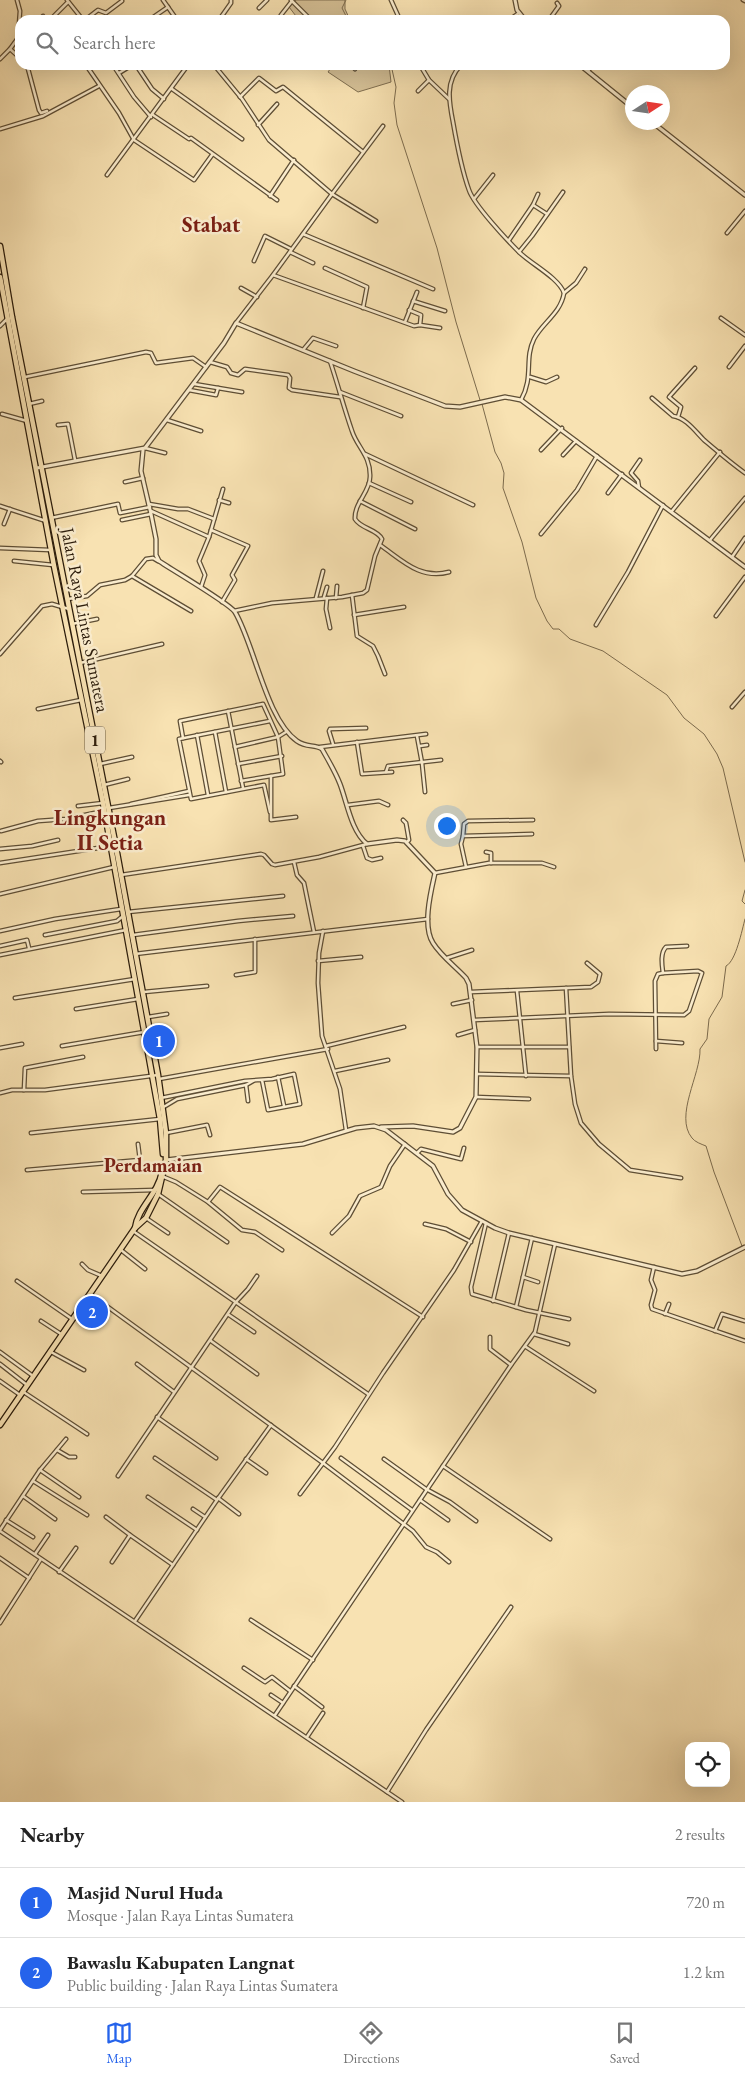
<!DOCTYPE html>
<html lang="en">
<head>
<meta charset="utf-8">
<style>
  body { margin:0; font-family:"EB Garamond",serif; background:#f2f2f2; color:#222 }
  .controls { position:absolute; right:15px; bottom:15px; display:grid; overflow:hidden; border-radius:10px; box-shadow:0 5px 20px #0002 }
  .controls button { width:45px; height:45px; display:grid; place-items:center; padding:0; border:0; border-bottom:1px solid #e0e0e0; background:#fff; color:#222; font:25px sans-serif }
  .compass { position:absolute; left:625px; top:85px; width:45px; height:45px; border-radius:50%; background:#fff; box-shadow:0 5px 20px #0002; rotate:78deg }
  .you { position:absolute; left:446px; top:825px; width:18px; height:18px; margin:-12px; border:4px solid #fff; border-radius:50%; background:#1a73e8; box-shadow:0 0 0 8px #1a73e833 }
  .badge { display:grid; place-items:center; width:32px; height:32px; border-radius:50%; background:#2563eb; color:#fff; font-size:16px; font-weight:700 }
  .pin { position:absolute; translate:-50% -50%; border:2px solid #fff; box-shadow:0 1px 5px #0006 }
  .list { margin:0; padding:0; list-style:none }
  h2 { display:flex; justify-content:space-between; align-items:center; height:65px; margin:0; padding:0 20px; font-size:21px }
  h2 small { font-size:16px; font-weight:400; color:#767676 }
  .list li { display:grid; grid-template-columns:32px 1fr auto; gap:15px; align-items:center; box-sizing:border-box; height:70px; padding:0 20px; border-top:1px solid #e0e0e0 }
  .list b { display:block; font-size:19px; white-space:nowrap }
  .list p { margin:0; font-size:16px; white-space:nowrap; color:#767676 }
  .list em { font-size:16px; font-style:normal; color:#767676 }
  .icon { flex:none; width:28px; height:28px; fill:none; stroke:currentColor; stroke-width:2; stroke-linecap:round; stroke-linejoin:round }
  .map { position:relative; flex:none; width:745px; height:1802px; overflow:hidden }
  .search { position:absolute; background:#fff; box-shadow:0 5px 20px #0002; left:15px; right:15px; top:15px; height:55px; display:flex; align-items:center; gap:12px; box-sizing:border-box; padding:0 18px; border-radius:15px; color:#767676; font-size:19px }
  .sheet { height:205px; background:#fff }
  nav { display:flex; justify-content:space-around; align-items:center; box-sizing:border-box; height:70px; border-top:1px solid #e0e0e0; background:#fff; font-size:14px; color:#767676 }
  nav a { display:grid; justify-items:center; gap:2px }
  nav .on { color:#2563eb }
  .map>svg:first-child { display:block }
</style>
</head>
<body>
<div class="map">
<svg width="745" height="1802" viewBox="0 0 745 1802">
  <rect width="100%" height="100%" fill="#f8e2b2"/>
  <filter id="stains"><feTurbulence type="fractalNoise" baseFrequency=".004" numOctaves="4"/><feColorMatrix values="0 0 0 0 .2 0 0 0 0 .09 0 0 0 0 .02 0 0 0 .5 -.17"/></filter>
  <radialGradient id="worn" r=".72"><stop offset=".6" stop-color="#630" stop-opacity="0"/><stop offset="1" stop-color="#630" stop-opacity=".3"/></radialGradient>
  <!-- green -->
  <g fill="#d5c096" stroke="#806e50">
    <polygon points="296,0 345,0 345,9 350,20 299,20 289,7"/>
    <polygon points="333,65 389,65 391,82 358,92 328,72"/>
  </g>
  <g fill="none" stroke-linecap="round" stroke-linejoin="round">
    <!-- stream -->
    <g stroke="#7c6b4d" stroke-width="1">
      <polyline points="346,0 342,8 348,20"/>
      <polyline points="391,65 396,87 394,103 397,125 437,248 456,322 480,400"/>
      <polyline points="482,404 495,452 501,463 504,473 503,488 522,542 536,598 547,621 553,629 559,629 570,639 603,651 667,695 684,718 704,734 717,754 723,768 745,862"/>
      <polyline points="745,890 742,901 745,904"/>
      <path d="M742,1246L714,1172L706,1146C701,1144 695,1142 692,1138C674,1116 701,1074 700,1049L707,1039L709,1019L722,997L726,966C736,961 742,930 745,919"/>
    </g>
    <defs>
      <g id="minor">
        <polyline points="67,0 83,20"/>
        <polyline points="163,0 177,20"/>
        <polyline points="291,0 311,20"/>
        <polyline points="391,0 400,20"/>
        <polyline points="743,0 745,1"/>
        <polyline points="259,8 267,0"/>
        <polyline points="281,15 292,1"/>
        <polyline points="43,16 45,20"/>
        <polyline points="152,18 168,7"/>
        <polyline points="50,20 68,2"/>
        <polyline points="85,20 98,10 106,13 122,1"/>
        <polyline points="219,20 231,3 231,0"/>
        <polyline points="509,20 519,13"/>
        <polyline points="549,20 559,6 557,3"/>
        <polyline points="10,49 18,38 20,11 17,0"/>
        <polyline points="0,59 10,49 20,58"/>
        <polyline points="27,65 39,110 41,113 47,111"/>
        <polyline points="86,65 119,113 134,140 194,180 212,155"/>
        <polyline points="113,65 134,97 151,117"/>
        <polyline points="136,65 152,89 164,99"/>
        <polyline points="214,65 242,99 269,140 332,194 273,275 236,323"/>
        <polyline points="351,65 355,69"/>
        <polyline points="420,65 429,80 449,99"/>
        <path d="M461,65C445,81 449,102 453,122C457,145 461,168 469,190C474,205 507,240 519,252C531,264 559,278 564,293C561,313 542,323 534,339C524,359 534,377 521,400"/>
        <polyline points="588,71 592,65"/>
        <polyline points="119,73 132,65"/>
        <polyline points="172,89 242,139"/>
        <polyline points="418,91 429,80"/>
        <polyline points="240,97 259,78 276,91 283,87 363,152"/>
        <polyline points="153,115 189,139 191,138 277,200"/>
        <polyline points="258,125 277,104"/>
        <polyline points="0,129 43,116 99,86"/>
        <polyline points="107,175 188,65"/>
        <polyline points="538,194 533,205 547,214"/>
        <polyline points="270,196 294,160"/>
        <polyline points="474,199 493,175"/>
        <polyline points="376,221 332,194 383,126"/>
        <polyline points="727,233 745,211"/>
        <polyline points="303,234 433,289"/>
        <polyline points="509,240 533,205"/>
        <polyline points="290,252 313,263"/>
        <polyline points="519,252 532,236 563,192"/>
        <polyline points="254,261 265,236 291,249"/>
        <polyline points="325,268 367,287 363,308"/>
        <polyline points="273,275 414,326 420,325"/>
        <polyline points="241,288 257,297"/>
        <polyline points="564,293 576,283 585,269"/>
        <polyline points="413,301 445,311"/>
        <polyline points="409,310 421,315 420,325 440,328"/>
        <polyline points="721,318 745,335"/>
        <polyline points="405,322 417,292"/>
        <polyline points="0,326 8,318"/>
        <polyline points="303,350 313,338 336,346"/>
        <polyline points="210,362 227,367 231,373 238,375 245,369 288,375 290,378 289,388 292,390 340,397"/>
        <polyline points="729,367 745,346"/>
        <polyline points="25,377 146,352 151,353 156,363 193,358 206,367"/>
        <polyline points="530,377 546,382 557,377"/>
        <polyline points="194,384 242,392"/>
        <polyline points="189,390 216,395 218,388"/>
        <polyline points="340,392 401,416"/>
        <path d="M652,398L673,416C686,418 695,431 704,440C717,451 731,463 745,473"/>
        <polyline points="29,404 42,401"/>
        <polyline points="2,414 27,421"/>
        <polyline points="678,417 681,407 669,397 695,368"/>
        <polyline points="167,420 201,431"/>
        <polyline points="58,425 68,424 75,460"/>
        <polyline points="145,448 165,453"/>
        <polyline points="541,450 562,428"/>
        <polyline points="365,454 473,505"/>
        <polyline points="563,455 576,441"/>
        <polyline points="125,482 143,478"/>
        <polyline points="369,483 411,502"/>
        <polyline points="639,488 638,481 631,473 640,460"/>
        <polyline points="608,493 622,474"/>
        <polyline points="219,500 229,503"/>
        <polyline points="360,501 415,529"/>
        <polyline points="149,504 178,509 188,509 214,519"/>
        <polyline points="0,506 46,521"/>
        <polyline points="151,511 209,537"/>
        <polyline points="672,511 720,452"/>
        <polyline points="51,518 118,504 120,513 150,507"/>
        <polyline points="122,520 151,514"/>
        <polyline points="4,524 10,509"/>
        <polyline points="211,530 248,546 232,575 235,580 222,602"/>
        <polyline points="541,534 577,490 597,456"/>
        <polyline points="710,540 745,498"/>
        <path d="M380,545C402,560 420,580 449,572"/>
        <polyline points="0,548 50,550"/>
        <polyline points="732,557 745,538"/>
        <polyline points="14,561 53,565"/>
        <polyline points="132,576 191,611"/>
        <polyline points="201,587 205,575 199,561 209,537 223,489"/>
        <polyline points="352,595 357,636 373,646 378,656 385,674"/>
        <polyline points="324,597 327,587"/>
        <polyline points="316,598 323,571"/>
        <polyline points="327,598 326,609 330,628"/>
        <polyline points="336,598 337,586"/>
        <polyline points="68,599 87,596 100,585 125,580 132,576 146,559 153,558 158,561"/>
        <path d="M234,611L272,603L342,597L363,593L367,590L375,556L382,539C377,529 361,529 355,519C354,503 370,492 370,477C371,456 357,447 352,431C344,408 338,385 330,361"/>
        <polyline points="354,615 404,607"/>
        <polyline points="716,616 745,577"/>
        <polyline points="72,624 97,619"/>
        <polyline points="596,625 628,572 663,505"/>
        <polyline points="0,654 42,606 52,604 69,609"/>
        <polyline points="80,663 162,644"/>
        <polyline points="732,707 745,692"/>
        <polyline points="38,709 81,700"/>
        <polyline points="228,711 243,788"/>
        <polyline points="270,721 179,739 191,799 264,785 270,812"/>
        <polyline points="215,732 226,792"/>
        <polyline points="197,735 208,795"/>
        <polyline points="417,736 422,763"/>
        <polyline points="183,738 180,721 263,704 278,737 283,774 241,781"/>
        <polyline points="357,742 362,774 392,772"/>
        <polyline points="333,744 329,731 330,729 366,728"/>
        <polyline points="420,746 427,745"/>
        <polyline points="235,747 278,737 286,732"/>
        <polyline points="320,747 426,734"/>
        <polyline points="0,761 1,762"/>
        <polyline points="422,763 425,792"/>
        <polyline points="100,764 132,757"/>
        <polyline points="238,764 282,756"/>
        <polyline points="386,772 388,766 441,760"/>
        <polyline points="271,776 271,820 296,817"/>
        <polyline points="104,785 128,779"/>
        <polyline points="131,804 189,791"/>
        <polyline points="348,805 379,801 388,805"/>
        <polyline points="78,806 103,803"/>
        <polyline points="109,808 189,795"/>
        <polyline points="403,820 406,823 409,840 407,842"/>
        <polyline points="1,831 38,821 66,819 104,811"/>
        <polyline points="463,836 464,824 468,821 533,820"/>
        <polyline points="363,846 367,858 372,860 381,858"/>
        <polyline points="0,849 32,846 58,840"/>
        <polyline points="486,852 491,853 491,863"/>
        <polyline points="294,862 297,875 304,883 314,932"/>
        <polyline points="0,863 111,846"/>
        <polyline points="466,867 461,844 463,836 532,834"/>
        <polyline points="435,873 489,863 542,863 554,867"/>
        <polyline points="121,875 261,854 264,855 272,864 275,865 319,857 367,844"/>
        <polyline points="0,894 114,867"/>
        <polyline points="128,912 283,896"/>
        <polyline points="0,931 55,919 121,909"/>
        <polyline points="323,931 319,953 318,983 322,1036 340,1089 346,1130"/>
        <polyline points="45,935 117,921 123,916"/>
        <polyline points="133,935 238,921 293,916"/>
        <polyline points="0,946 27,940 29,948"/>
        <polyline points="135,954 428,919"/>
        <polyline points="0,955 126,930"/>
        <polyline points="447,958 472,950"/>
        <polyline points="318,961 361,957"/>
        <polyline points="236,975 255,972 255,939"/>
        <polyline points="566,988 571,1076 575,1104 581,1123 599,1144 630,1170 681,1178"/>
        <polyline points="517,991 526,1076"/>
        <polyline points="144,992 207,986"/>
        <polyline points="471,992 591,987 598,982 600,974 587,963"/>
        <polyline points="15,998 135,979"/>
        <polyline points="453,1004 472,1000"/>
        <polyline points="76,1009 138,999"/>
        <polyline points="148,1017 167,1014"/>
        <path d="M474,1020L609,1014L684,1015L689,1011L702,973L698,971L663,973C662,965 660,953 666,947L687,946"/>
        <polyline points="458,1035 475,1030"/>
        <polyline points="656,1041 682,1043"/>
        <polyline points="62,1046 144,1032"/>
        <polyline points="326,1046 404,1027"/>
        <polyline points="477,1047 569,1047"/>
        <polyline points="0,1048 22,1044"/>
        <polyline points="656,1049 655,981 658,974 663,973"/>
        <polyline points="335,1071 388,1060"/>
        <polyline points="477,1074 571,1076"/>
        <polyline points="278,1077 284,1106"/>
        <polyline points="159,1079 328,1049"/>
        <polyline points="246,1085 248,1101"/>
        <polyline points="24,1090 25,1068 83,1057"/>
        <polyline points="0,1093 12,1090 45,1090 158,1075"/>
        <polyline points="476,1097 529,1099"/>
        <polyline points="161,1098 245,1081 272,1079 294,1074 300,1104 268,1110 262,1080"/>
        <polyline points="162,1108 177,1099 246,1085 253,1081"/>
        <polyline points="31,1133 160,1119"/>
        <polyline points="166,1133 207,1125 210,1135"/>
        <polyline points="417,1153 421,1149 461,1159 464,1148"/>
        <polyline points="27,1170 140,1160 138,1144"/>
        <polyline points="164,1177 176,1182 208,1202 220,1187 423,1317"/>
        <polyline points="83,1192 155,1190"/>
        <polyline points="158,1194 227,1242"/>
        <polyline points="208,1202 242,1230 255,1232 282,1250"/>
        <polyline points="146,1218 168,1233"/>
        <polyline points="486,1223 471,1287 472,1294 526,1310 569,1319"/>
        <polyline points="425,1224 446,1229 471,1242"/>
        <polyline points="133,1231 368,1394"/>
        <polyline points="332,1233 349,1216 360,1196 381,1187 390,1166 405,1144"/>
        <polyline points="121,1250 145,1269"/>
        <polyline points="82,1264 88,1270 102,1276"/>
        <polyline points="654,1267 651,1280 655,1290 651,1305 652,1309 745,1341"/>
        <polyline points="523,1277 538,1282"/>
        <polyline points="17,1281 72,1319"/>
        <polyline points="90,1294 323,1463 413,1531 426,1547 437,1552 449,1562"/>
        <polyline points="493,1301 509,1233"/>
        <polyline points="516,1307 532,1238"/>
        <polyline points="665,1314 669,1304"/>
        <polyline points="229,1315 254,1332"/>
        <polyline points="41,1321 61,1334"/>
        <polyline points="715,1331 722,1314 745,1321"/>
        <polyline points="534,1334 568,1344"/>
        <polyline points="490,1337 490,1349 511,1365"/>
        <polyline points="211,1341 257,1374"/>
        <polyline points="526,1347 594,1391"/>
        <polyline points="0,1352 33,1376"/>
        <polyline points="51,1352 84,1370"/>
        <polyline points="0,1364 27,1385"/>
        <polyline points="137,1364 174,1392"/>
        <polyline points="0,1381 20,1395"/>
        <polyline points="22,1391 87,1434"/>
        <polyline points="157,1417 216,1458"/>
        <polyline points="57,1450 69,1457 75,1457"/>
        <polyline points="155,1458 217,1500"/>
        <polyline points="341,1458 412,1510"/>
        <polyline points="246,1459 266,1473"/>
        <polyline points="384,1459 426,1489 450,1502 476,1521"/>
        <polyline points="443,1466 550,1539"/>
        <polyline points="40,1470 79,1497"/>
        <polyline points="118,1476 235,1303 248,1289 257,1276"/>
        <polyline points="33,1481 87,1515"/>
        <polyline points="300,1494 335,1447 383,1373 454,1270 482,1221"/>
        <polyline points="23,1496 55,1519"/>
        <polyline points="148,1497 197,1530"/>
        <polyline points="218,1498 239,1514"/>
        <polyline points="420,1500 448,1520"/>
        <polyline points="193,1509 205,1517"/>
        <polyline points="106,1517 130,1535"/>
        <polyline points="6,1520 33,1537"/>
        <polyline points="0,1530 40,1470 66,1439"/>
        <polyline points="0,1531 402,1802"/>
        <polyline points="35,1554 48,1535"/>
        <polyline points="0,1558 29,1578"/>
        <polyline points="112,1562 130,1535 173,1565"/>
        <polyline points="59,1572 76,1548"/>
        <polyline points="251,1620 313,1660"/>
        <polyline points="135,1621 217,1500 271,1425"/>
        <polyline points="0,1623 41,1559"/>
        <polyline points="244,1668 265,1682 272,1677 290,1691"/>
        <polyline points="294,1686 322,1707"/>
        <polyline points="271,1695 283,1703"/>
        <polyline points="275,1715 511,1365 535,1332 555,1244"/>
        <polyline points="307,1737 323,1713"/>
        <polyline points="387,1792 426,1730 511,1607"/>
      </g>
      <g id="tertiary">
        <polyline points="515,0 517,10 525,20"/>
        <polyline points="580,65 632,107"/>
        <polyline points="652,122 745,195"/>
        <path d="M143,450L141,471L151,514L156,539V555L159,561C172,570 229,603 235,612C255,646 266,719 297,741C307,748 314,744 322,749C328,760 335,771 340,784C347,802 351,831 367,844L397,840L405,841L435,873C431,891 422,926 433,943C441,956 456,967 466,978L469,984L477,1047L476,1097L460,1128L453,1132L413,1126L381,1127"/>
        <polyline points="37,468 145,448 224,343 236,323 354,371 445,406 460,407 505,397 521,400 745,567"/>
        <polyline points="166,1160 303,1144 356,1128 374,1126 386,1130 433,1166 448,1194 462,1210 495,1228 509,1233 682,1274 697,1271 745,1247"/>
      </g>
      <g id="trunk">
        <polyline points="0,246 12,317 115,842 158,1075 166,1133 166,1160 158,1194 146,1218 135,1228 0,1425"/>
        <polyline points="0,277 54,566 103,803 160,1119 163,1154"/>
        <path d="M135,1228C138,1207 158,1194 162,1172"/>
      </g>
    </defs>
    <!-- minor casing -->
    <use href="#minor" stroke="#5e4e35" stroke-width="5"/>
    <!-- tertiary casing -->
    <use href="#tertiary" stroke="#5e4e35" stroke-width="5.5"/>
    <!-- trunk casing -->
    <use href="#trunk" stroke="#2b1c0b" stroke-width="7"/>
    <!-- minor -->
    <use href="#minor" stroke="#faeccd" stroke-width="2.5"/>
    <!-- tertiary -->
    <use href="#tertiary" stroke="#faeccd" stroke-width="3"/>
    <!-- trunk -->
    <use href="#trunk" stroke="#f8e2b2" stroke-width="4.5"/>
  </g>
  <g text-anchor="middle" stroke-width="5" stroke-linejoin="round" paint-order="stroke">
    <!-- shield labels -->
    <rect fill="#faeccd" stroke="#695a45" stroke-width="1" x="85" y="726.5" width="20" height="27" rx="4"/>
    <g font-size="16" font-weight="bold" fill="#2b1c0b">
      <text x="95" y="746">1</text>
    </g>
    <!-- street labels -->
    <g font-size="18" fill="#2b1c0b" stroke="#faeccd">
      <text transform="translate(85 620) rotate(79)" y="6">Jalan Raya Lintas Sumatera</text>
    </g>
    <!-- quarter labels -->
    <g font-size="20" font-weight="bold" fill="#7a1f14" stroke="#faeccd">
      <text x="153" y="1172">Perdamaian</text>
    </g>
    <!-- district labels -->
    <g font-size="22" font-weight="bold" fill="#7a1f14" stroke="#faeccd">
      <text x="211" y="232">Stabat</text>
      <text x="110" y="825">Lingkungan<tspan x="110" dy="25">II Setia</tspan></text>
    </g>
  </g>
  <rect width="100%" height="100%" filter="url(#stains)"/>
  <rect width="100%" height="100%" fill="url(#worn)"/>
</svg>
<div class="controls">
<button><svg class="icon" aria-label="locate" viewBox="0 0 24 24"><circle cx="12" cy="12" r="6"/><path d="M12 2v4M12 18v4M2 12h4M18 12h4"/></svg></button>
</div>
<svg class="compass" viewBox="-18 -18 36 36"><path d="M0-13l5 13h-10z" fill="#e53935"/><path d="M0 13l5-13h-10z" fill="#767676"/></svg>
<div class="you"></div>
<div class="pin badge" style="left:159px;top:1041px">1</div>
<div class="pin badge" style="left:92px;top:1312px">2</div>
<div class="search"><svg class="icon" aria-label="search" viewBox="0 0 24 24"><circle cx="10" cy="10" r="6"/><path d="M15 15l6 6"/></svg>Search here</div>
</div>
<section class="sheet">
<h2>Nearby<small>2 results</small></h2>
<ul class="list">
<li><span class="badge">1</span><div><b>Masjid Nurul Huda</b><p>Mosque · Jalan Raya Lintas Sumatera</p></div><em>720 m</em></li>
<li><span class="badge">2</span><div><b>Bawaslu Kabupaten Langnat</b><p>Public building · Jalan Raya Lintas Sumatera</p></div><em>1.2 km</em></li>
</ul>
</section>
<nav>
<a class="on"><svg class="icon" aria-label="map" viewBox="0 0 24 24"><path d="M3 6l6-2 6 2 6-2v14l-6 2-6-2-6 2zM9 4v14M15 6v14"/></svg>Map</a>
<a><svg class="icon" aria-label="directions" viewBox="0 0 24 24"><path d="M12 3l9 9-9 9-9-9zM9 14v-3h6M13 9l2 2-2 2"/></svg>Directions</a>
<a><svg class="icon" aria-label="saved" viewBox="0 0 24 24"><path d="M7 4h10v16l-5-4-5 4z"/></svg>Saved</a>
</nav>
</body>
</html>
